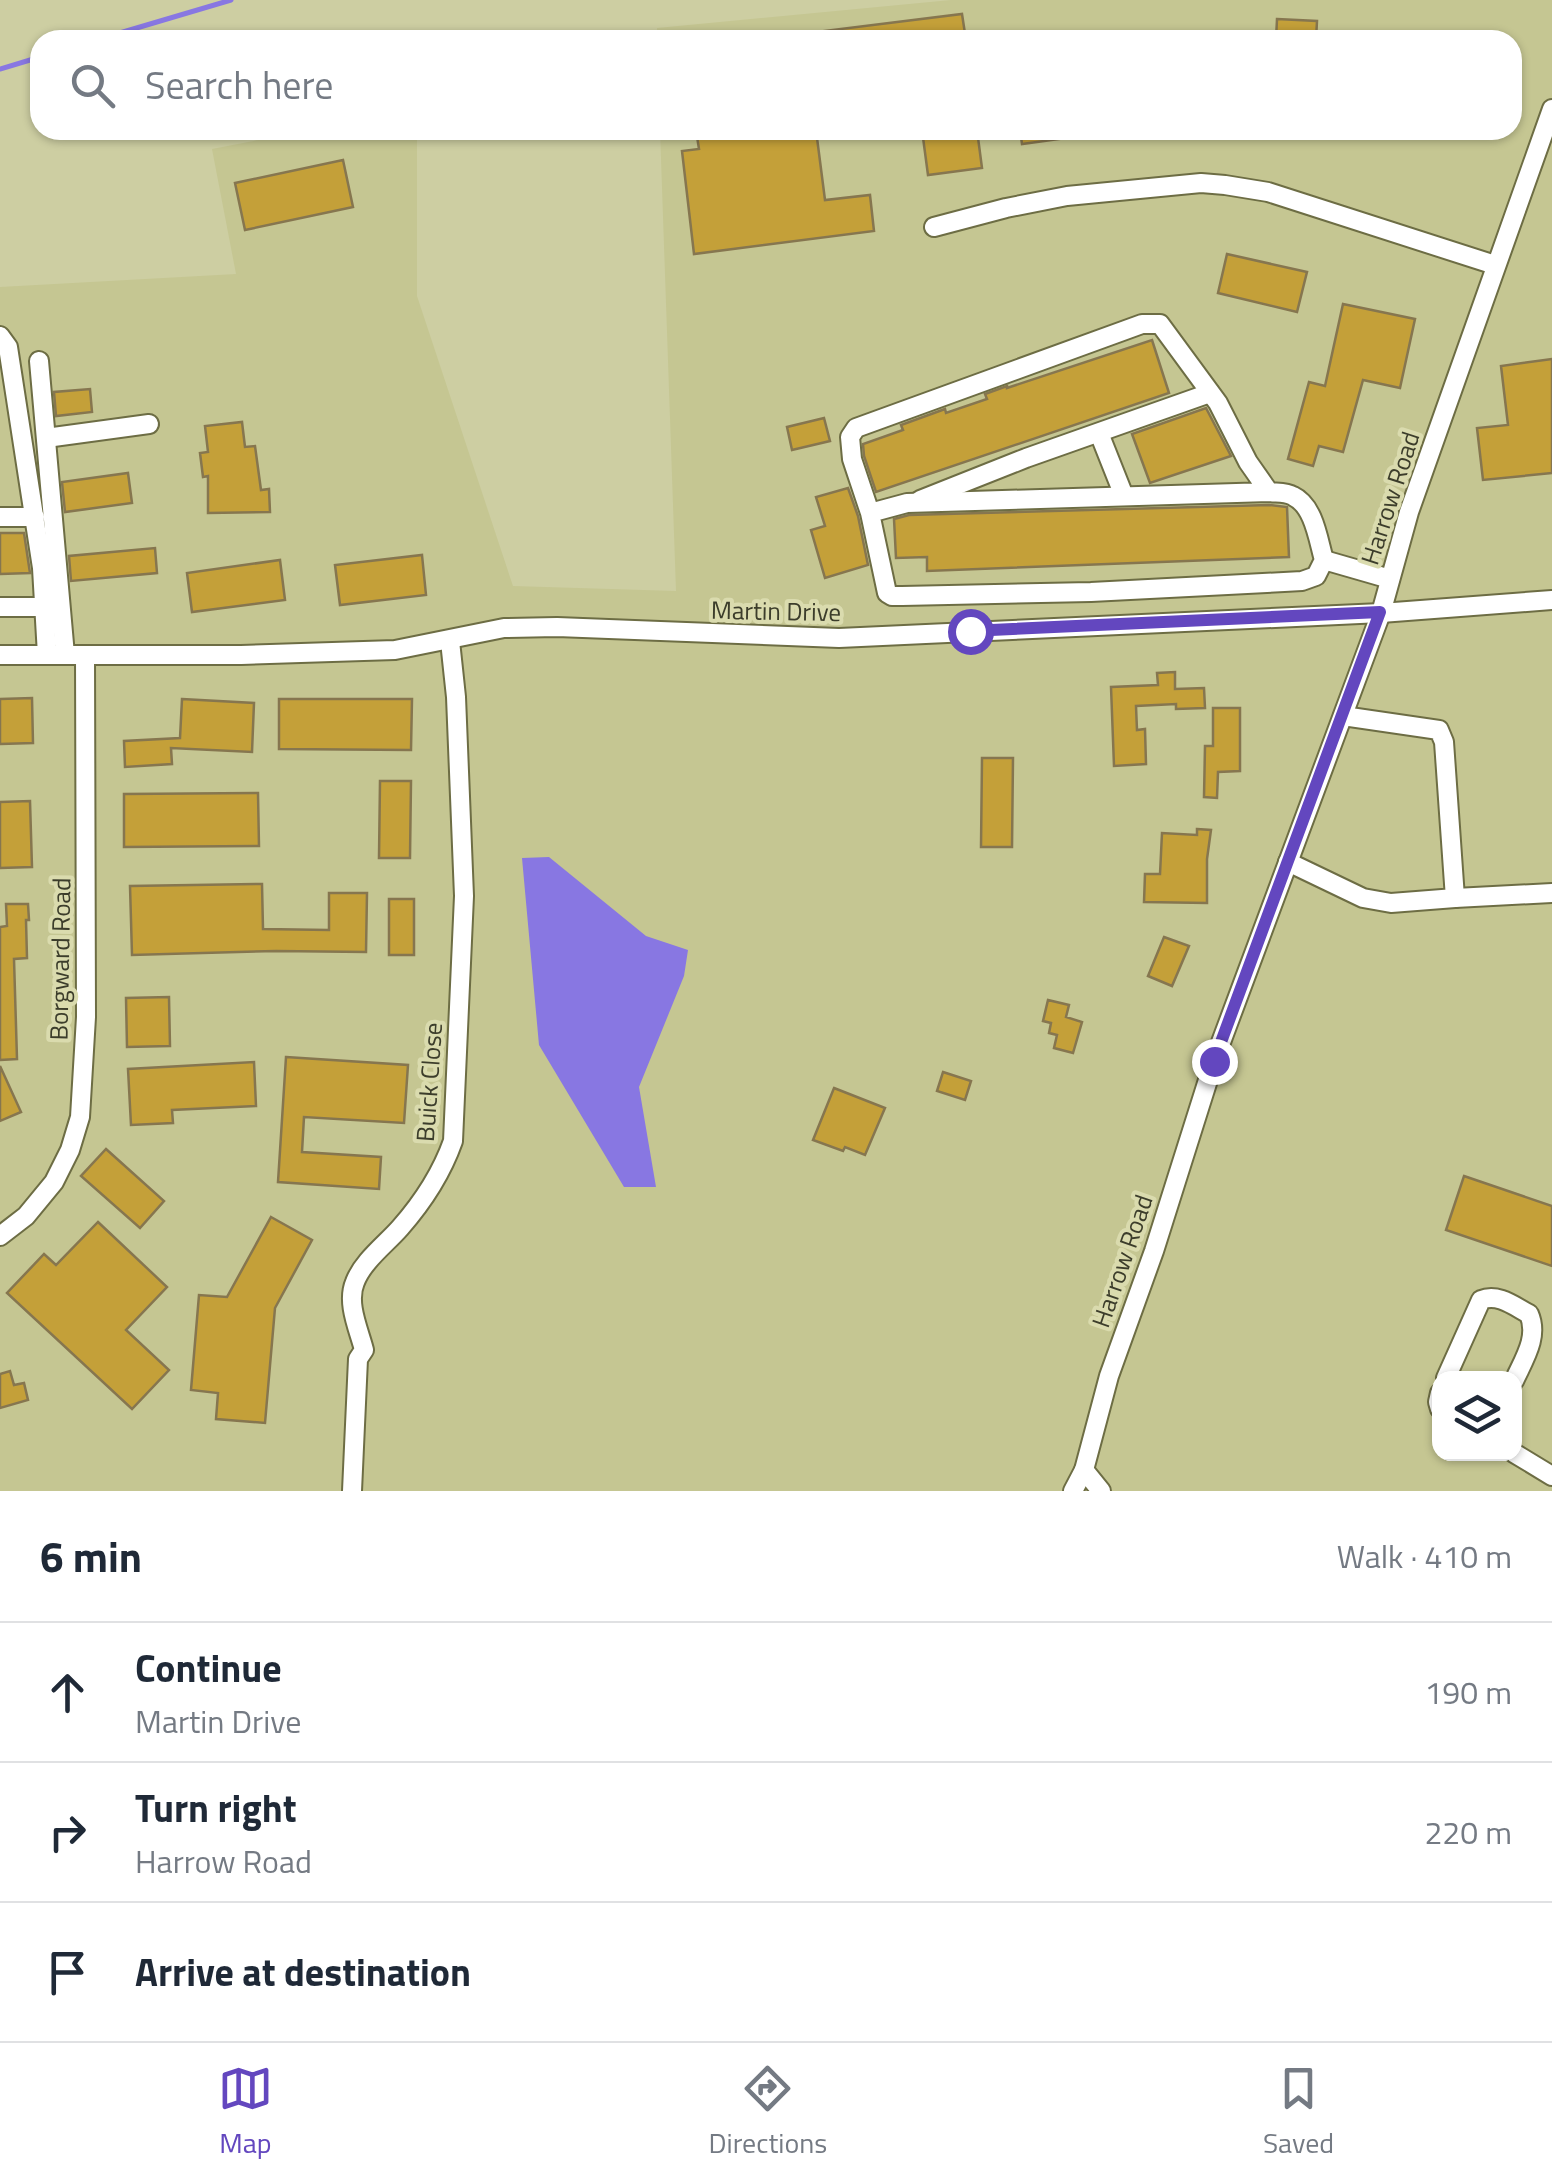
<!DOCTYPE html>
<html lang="en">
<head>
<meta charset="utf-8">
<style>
  body { margin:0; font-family:"Titillium Web",sans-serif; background:#f2f2f3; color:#1f2937 }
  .controls { position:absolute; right:30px; bottom:30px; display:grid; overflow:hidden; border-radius:20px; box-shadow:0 2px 8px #0004 }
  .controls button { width:90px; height:90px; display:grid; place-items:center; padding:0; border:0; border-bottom:2px solid #e0e1e3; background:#fff; color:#1f2937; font:50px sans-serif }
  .stop { position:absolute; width:30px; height:30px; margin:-22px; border:8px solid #6347bf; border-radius:50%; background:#fff }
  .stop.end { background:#6347bf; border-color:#fff; box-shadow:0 2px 10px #0008 }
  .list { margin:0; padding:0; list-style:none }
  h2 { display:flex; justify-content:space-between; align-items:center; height:130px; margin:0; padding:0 40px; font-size:42px }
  h2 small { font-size:32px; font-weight:400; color:#747a83 }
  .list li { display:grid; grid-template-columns:65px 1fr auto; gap:30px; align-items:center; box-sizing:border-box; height:140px; padding:0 40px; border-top:2px solid #e0e1e3 }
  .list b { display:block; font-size:38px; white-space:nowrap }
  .list p { margin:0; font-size:32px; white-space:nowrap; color:#747a83 }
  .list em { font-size:32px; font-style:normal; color:#747a83 }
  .icon { flex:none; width:55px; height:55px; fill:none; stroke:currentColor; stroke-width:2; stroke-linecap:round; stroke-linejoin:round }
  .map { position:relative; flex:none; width:1552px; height:1491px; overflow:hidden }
  .search { position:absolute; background:#fff; box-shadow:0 2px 8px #0004; left:30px; right:30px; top:30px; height:110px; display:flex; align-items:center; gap:25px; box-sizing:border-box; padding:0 35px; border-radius:30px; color:#747a83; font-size:38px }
  .sheet { height:550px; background:#fff }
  nav { display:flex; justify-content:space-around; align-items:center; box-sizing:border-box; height:140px; border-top:2px solid #e0e1e3; background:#fff; font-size:28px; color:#747a83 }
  nav a { display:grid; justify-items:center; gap:5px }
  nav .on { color:#6347bf }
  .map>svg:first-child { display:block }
</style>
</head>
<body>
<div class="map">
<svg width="1552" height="1491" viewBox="0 0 1552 1491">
  <rect width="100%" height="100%" fill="#cdcea2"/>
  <!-- built -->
  <path fill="#c5c692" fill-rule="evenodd" d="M951,0H1552V1491H0V287L236,274L212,149L309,130H417V296L513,586L676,591L660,130H1512V40H657V28ZM1440,1378H1514V1454H1440Z"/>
  <!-- water -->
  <polygon fill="#8877e2" points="549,857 646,936 688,950 684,976 639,1087 656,1187 624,1187 539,1045 522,858"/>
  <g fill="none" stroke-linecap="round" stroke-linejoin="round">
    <!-- stream -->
    <g stroke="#8877e2" stroke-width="5">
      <polyline points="96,40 231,0"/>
      <polyline points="0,69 40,57"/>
    </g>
  </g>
  <!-- building -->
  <g fill="#c4a039" stroke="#86764f" stroke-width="2.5">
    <polygon points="962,14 966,40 816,40 816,32"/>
    <polygon points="1277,19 1317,21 1316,40 1276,40"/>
    <polygon points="696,130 816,130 825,200 870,195 874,231 694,254 682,151 699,149"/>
    <polygon points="922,130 977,130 982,168 928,175"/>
    <polygon points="1020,130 1074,130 1074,137 1022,144"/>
    <polygon points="343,160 353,207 245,230 235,183"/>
    <polygon points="1227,254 1307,272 1297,312 1218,293"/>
    <polygon points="1343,304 1415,319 1400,388 1363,380 1343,452 1319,446 1313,466 1288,459 1309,382 1325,386"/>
    <polygon points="1152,340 1169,393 876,492 864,456 863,444 903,430 901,425 945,409 946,413 987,399 985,394 1007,386 1007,388"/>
    <polygon points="1552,359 1552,473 1483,480 1477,428 1508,425 1501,366"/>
    <polygon points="90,389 92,412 56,416 54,392"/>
    <polygon points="1206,408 1231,456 1150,483 1132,434"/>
    <polygon points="824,418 830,441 792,450 787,427"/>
    <polygon points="242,422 245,447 255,446 261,490 269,489 270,512 208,513 208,476 203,477 200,453 208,452 205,426"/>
    <polygon points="128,473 132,503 65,512 62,482"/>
    <polygon points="848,488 858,516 868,565 825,578 811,530 825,526 816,497"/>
    <polygon points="1269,505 1287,507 1289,557 927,571 927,557 896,558 894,519 909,515"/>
    <polygon points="0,533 24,533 30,573 0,574"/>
    <polygon points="155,548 157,573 71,581 69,556"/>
    <polygon points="422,555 426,595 340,605 335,565"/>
    <polygon points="280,560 285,600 192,612 187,573"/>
    <polygon points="1175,672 1175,689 1204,688 1205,708 1176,709 1176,704 1136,706 1137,730 1145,729 1146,764 1114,766 1111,687 1158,685 1157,673"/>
    <polygon points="32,698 33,743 0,744 0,699"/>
    <polygon points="182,699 254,703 252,752 171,748 172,764 125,767 124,741 180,738"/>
    <polygon points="279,699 412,699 411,750 279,749"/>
    <polygon points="1213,708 1240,708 1240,771 1218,772 1217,798 1204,797 1205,746 1213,746"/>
    <polygon points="982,758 1013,758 1012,847 981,847"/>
    <polygon points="380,781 411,781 410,858 379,858"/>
    <polygon points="258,793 259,846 124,847 124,794"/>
    <polygon points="30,801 32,867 0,868 0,802"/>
    <polygon points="1197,829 1211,830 1207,859 1207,903 1144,902 1145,874 1160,874 1162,833 1197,835"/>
    <polygon points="262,884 263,929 329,930 329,893 367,893 366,952 276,951 132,955 130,886"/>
    <rect x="389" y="899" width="25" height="56"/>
    <polygon points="6,904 28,904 29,920 26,920 27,958 14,959 17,1059 0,1060 0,927 7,926"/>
    <polygon points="1164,937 1189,946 1172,986 1148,976"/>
    <polygon points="169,997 170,1046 127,1047 126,998"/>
    <polygon points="1048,1000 1069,1005 1066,1017 1082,1022 1073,1053 1054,1048 1057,1035 1049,1033 1051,1023 1043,1021"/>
    <polygon points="286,1057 408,1065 404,1123 304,1117 302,1152 381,1157 379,1189 278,1182"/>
    <polygon points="254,1062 256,1106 172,1110 173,1123 131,1125 128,1069"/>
    <polygon points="0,1066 21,1112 0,1121"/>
    <polygon points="943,1072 971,1081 965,1100 937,1091"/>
    <polygon points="834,1088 885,1108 865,1155 845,1147 843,1151 813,1140"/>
    <polygon points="106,1149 164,1201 140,1228 81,1176"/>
    <polygon points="1464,1176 1552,1206 1552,1266 1446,1230"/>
    <polygon points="271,1217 312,1240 275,1308 265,1423 216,1419 218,1393 191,1390 199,1295 227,1297"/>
    <polygon points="98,1222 167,1287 126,1330 169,1370 132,1409 7,1293 44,1254 56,1265"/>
    <polygon points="10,1371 14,1385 24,1383 28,1400 0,1408 0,1374"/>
  </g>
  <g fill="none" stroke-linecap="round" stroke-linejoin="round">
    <defs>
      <g id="minor">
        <polyline points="934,227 1006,208 1067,196 1201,183 1225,185 1268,192 1495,265"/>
        <polyline points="0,336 8,347 42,568 47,655"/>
        <polyline points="39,361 65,655"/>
        <polyline points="1099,433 1124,496"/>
        <polyline points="46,438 149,424"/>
        <polyline points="920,500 1026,458 1210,393"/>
        <path d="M870,513L907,503L1269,492C1277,493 1286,492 1293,496C1314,506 1318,539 1324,560L1316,576L1302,581L1284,582L1091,592L902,596H892L887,593L870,513L852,459L850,437L856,428L1142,324H1160L1218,403L1248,462L1269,492"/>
        <polyline points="0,517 35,517"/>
        <polyline points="1324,560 1390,579"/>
        <polyline points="0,607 44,607"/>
        <polyline points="0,655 241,655 395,650 504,628 557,627 839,638 1381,613 1552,600"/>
        <polyline points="1288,862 1363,898 1391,903 1455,898 1444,742 1439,730 1343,716"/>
        <polyline points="1455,898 1552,893"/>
        <polyline points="0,1236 26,1216 54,1182 70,1150 80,1117 86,1017 85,655"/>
        <path d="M1446,1378L1481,1300C1498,1293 1514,1306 1529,1314C1539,1337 1524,1359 1514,1381"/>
        <polyline points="1440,1393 1438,1402 1440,1409"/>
        <polyline points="1514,1453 1552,1476"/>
        <polyline points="1084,1470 1101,1491"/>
        <path d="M352,1491L358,1359L364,1350C359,1330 346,1303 355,1282C363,1261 386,1244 400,1228C422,1203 442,1172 453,1141L464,896L456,697L450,641"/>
        <polyline points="1073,1491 1084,1470 1109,1376 1154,1251 1214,1061 1381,613 1409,512 1552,109"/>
      </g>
    </defs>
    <!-- minor casing -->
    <use href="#minor" stroke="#6d6d44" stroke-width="22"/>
    <!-- minor -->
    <use href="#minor" stroke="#fff" stroke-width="18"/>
  </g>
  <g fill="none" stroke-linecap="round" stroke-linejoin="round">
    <!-- route -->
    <polyline stroke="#6347bf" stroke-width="12" points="970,631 1380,612 1214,1061"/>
  </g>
  <g text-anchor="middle" stroke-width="8" stroke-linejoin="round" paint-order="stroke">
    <!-- street labels -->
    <g font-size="25" fill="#3c3d2b" stroke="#dadbae">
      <text transform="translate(1390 498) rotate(-72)" y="9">Harrow Road</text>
      <text transform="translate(776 611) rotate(1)" y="9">Martin Drive</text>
      <text transform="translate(60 959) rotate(-89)" y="9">Borgward Road</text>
      <text transform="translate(429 1082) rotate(-86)" y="9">Buick Close</text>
      <text transform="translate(1122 1261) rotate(-71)" y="9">Harrow Road</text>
    </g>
  </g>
</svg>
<div class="controls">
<button><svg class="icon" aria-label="layers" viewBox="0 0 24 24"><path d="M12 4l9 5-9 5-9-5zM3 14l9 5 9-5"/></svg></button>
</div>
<div class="stop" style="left:970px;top:631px"></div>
<div class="stop end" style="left:1214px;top:1061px"></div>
<div class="search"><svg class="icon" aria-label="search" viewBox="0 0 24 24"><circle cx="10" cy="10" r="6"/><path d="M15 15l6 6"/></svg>Search here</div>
</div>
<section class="sheet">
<h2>6 min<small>Walk · 410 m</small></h2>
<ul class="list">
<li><svg class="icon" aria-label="ahead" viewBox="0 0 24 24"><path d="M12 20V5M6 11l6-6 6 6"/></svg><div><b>Continue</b><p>Martin Drive</p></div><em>190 m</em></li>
<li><svg class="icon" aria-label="right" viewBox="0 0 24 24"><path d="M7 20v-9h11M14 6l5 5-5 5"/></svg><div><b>Turn right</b><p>Harrow Road</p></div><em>220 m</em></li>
<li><svg class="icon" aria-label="arrive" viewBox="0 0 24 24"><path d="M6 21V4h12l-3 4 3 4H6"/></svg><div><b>Arrive at destination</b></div></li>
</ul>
</section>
<nav>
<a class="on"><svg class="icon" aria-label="map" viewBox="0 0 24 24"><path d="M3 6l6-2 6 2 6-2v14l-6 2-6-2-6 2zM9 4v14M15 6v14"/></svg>Map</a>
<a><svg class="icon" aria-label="directions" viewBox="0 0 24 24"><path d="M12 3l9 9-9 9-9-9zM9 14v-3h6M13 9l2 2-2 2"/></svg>Directions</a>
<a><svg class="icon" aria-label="saved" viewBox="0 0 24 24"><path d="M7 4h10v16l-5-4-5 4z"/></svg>Saved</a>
</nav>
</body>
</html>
